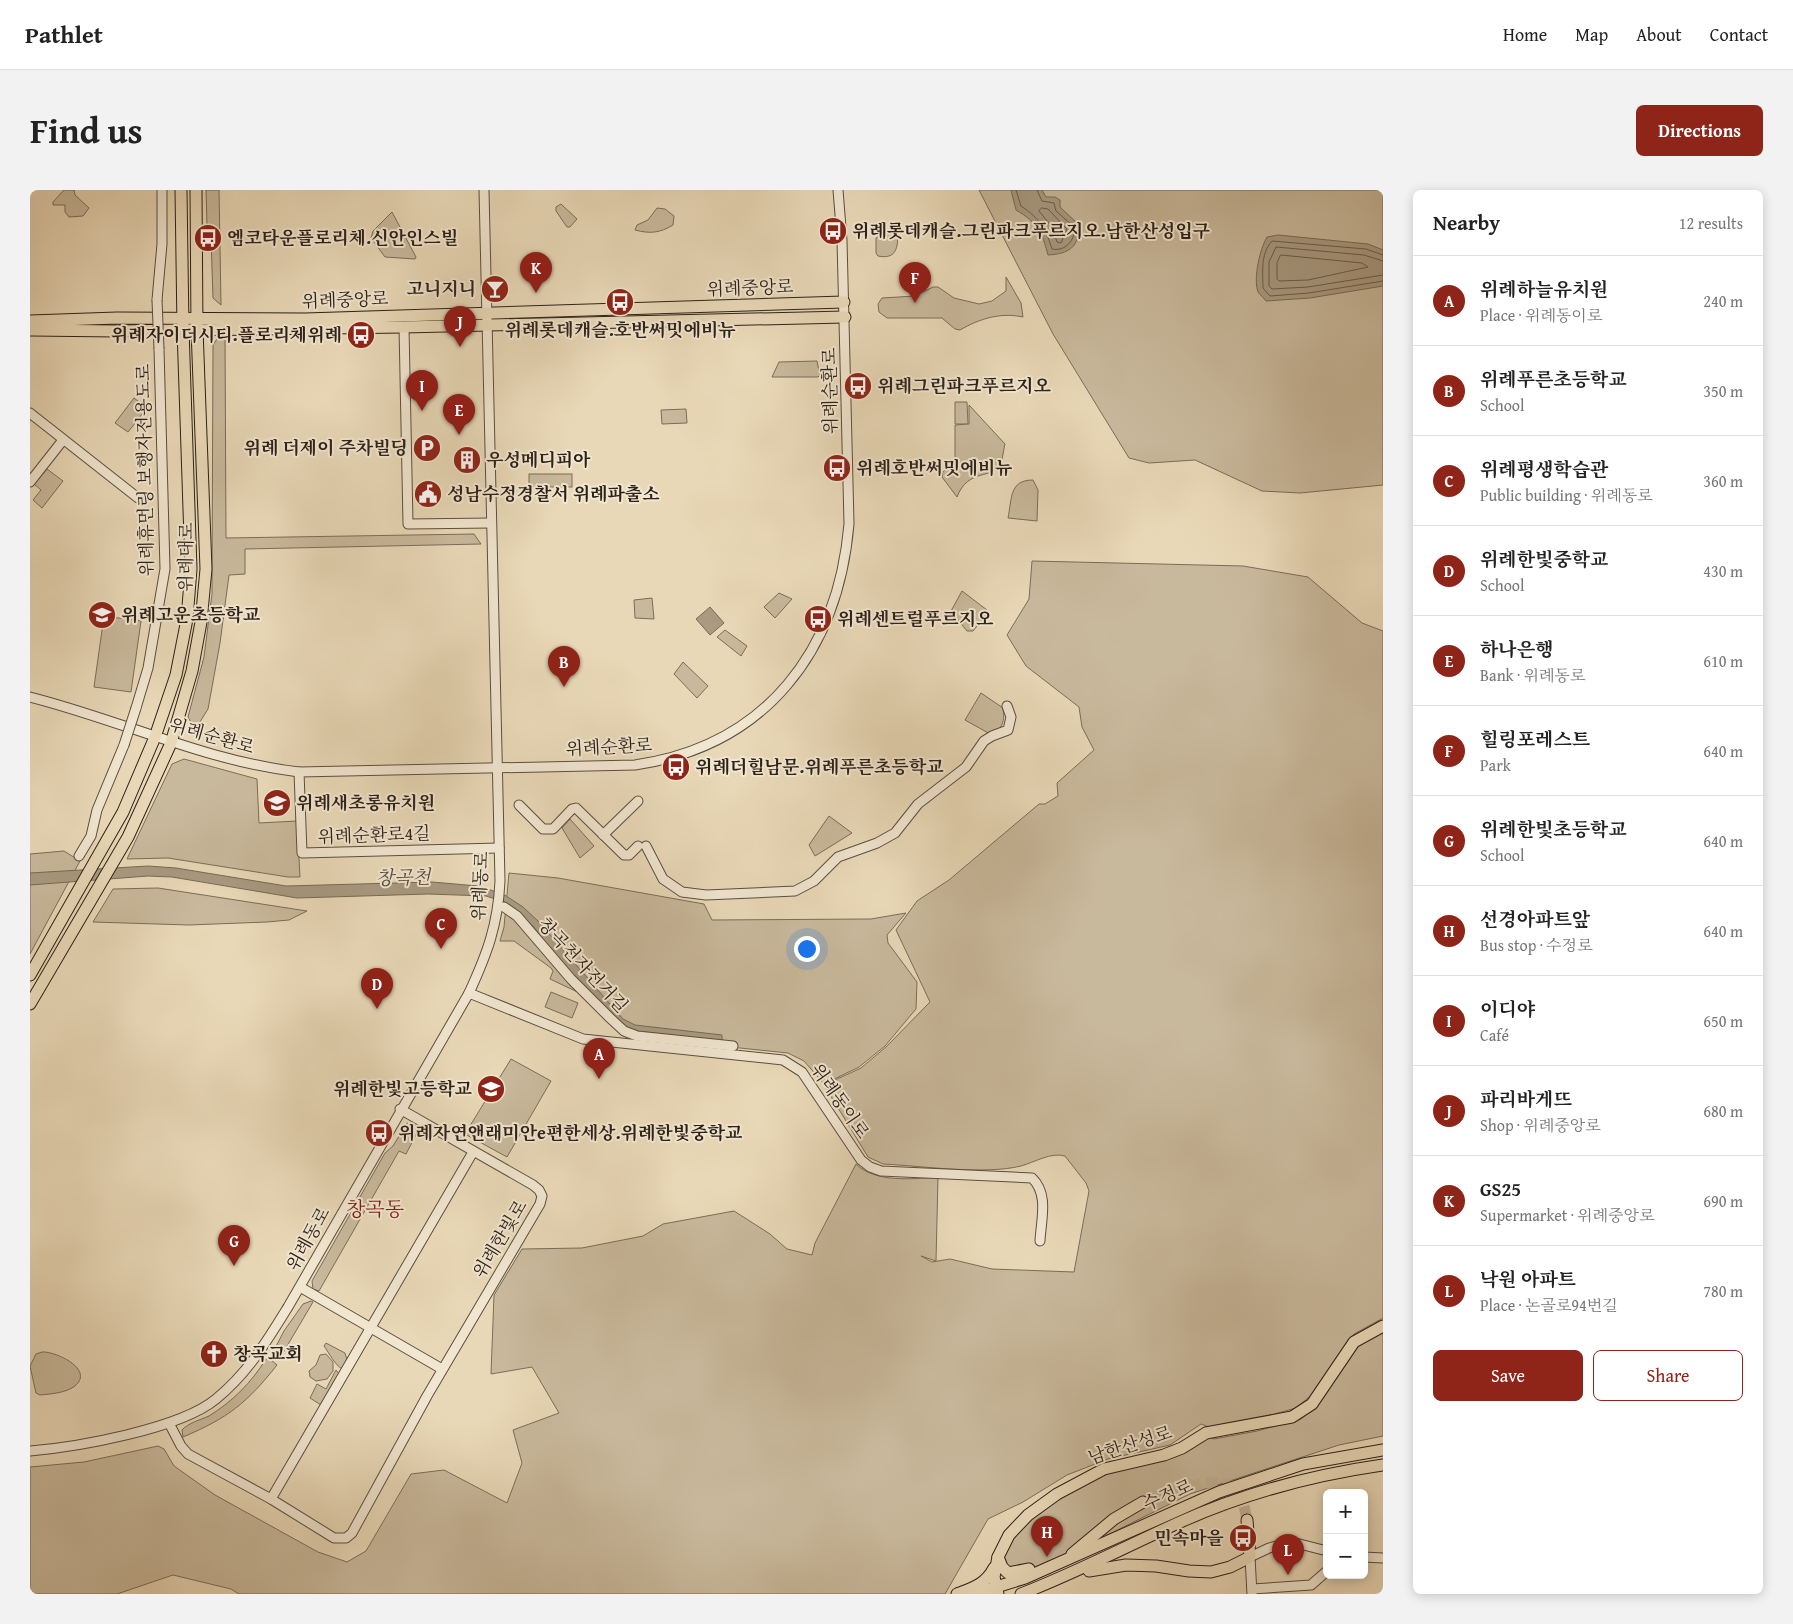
<!DOCTYPE html>
<html lang="en">
<head>
<meta charset="utf-8">
<style>
  body { margin:0; font-family:"Gentium Book Plus","Noto Serif KR",serif; background:#f2f2f2; color:#222 }
  .controls { position:absolute; right:15px; bottom:15px; display:grid; overflow:hidden; border-radius:8px; box-shadow:0 2px 12px #0003 }
  .controls button { width:45px; height:45px; display:grid; place-items:center; padding:0; border:0; border-bottom:1px solid #e0e0e0; background:#fff; color:#222; font:25px sans-serif }
  .you { position:absolute; left:776px; top:758px; width:18px; height:18px; margin:-12px; border:4px solid #fff; border-radius:50%; background:#1a73e8; box-shadow:0 0 0 8px #1a73e833 }
  .badge { display:grid; place-items:center; width:32px; height:32px; border-radius:50%; background:#8f2418; color:#fff; font-size:16px; font-weight:700 }
  .pin { position:absolute; translate:-50% -41px; filter:drop-shadow(0 1px 2px #0008) }
  .pin::after { content:''; position:absolute; top:26px; width:18px; height:15px; background:inherit; clip-path:polygon(0 0,100% 0,50% 100%) }
  .list { margin:0; padding:0; list-style:none }
  h2 { display:flex; justify-content:space-between; align-items:center; height:65px; margin:0; padding:0 20px; font-size:21px }
  h2 small { font-size:16px; font-weight:400; color:#767676 }
  .list li { display:grid; grid-template-columns:32px 1fr auto; gap:15px; align-items:center; box-sizing:border-box; height:90px; padding:0 20px; border-top:1px solid #e0e0e0 }
  .list b { display:block; font-size:19px; white-space:nowrap }
  .list p { margin:0; font-size:16px; white-space:nowrap; color:#767676 }
  .list em { font-size:16px; font-style:normal; color:#767676 }
  .actions { display:flex; gap:10px; padding:15px 20px }
  .actions a { flex:1; padding:11px 0; border:1px solid #8f2418; border-radius:8px; text-align:center; font-size:18px; color:#8f2418 }
  .actions .main { background:#8f2418; color:#fff }
  .map { position:relative; flex:none; width:1353px; height:1404px; overflow:hidden; border-radius:8px }
  header { display:flex; align-items:center; gap:30px; box-sizing:border-box; height:70px; padding:0 25px; background:#fff; border-bottom:1px solid #e0e0e0 }
  header strong { font-size:24px }
  nav { display:flex; gap:28px; margin-inline-start:auto; font-size:18px }
  .intro { display:flex; align-items:center; justify-content:space-between; box-sizing:border-box; height:120px; padding:0 30px }
  h1 { margin:0; font-size:35px }
  .button { padding:12px 22px; border-radius:8px; background:#8f2418; color:#fff; font-size:18px; font-weight:700 }
  main { display:flex; gap:30px; padding:0 30px }
  aside { flex:1; background:#fff; border-radius:8px; box-shadow:0 2px 12px #0003 }
  .map>svg:first-child { display:block }
</style>
</head>
<body>
<header>
<strong>Pathlet</strong>
<nav><a>Home</a><a>Map</a><a>About</a><a>Contact</a></nav>
</header>
<div class="intro"><h1>Find us</h1><a class="button">Directions</a></div>
<main>
<div class="map">
<svg width="1353" height="1404" viewBox="0 0 1353 1404">
  <rect width="100%" height="100%" fill="#e9d8b7"/>
  <filter id="stains"><feTurbulence type="fractalNoise" baseFrequency=".004" numOctaves="4"/><feColorMatrix values="0 0 0 0 .2 0 0 0 0 .09 0 0 0 0 .02 0 0 0 .5 -.17"/></filter>
  <radialGradient id="worn" r=".72"><stop offset=".6" stop-color="#630" stop-opacity="0"/><stop offset="1" stop-color="#630" stop-opacity=".3"/></radialGradient>
  <!-- green -->
  <g fill="#c9b99c" stroke="#7a6d5a">
    <polygon points="34,0 44,0 45,5 59,18 53,26 39,27 35,22 35,15 23,15 23,12"/>
    <polygon points="176,0 189,0 191,115 183,108 181,47 177,35"/>
    <polygon points="949,0 1353,0 1353,295 1270,303 1232,301 1165,270 1119,273 1099,268 1023,144"/>
    <polygon points="531,14 547,29 540,37 537,37 526,21 526,17"/>
    <path d="M627,18L635,19L644,26L643,35C630,43 620,44 605,40L607,35L618,30Z"/>
    <polygon points="362,22 386,67 385,69 355,67 341,48 343,41"/>
    <path d="M867,42C869,57 866,70 848,66L846,63V48L853,44Z"/>
    <path d="M976,87L991,113L993,127C970,122 949,129 930,140L925,139L912,128H857L849,122L848,114L852,108L885,106L903,97H908L924,108L949,114L962,111L976,101Z"/>
    <polygon points="195,146 196,348 444,344 451,354 215,359 215,384 199,385 190,453 178,519 165,540 158,527 174,467 182,404 183,155 187,149"/>
    <polygon points="787,171 790,186 787,187 742,187 749,172"/>
    <polygon points="104,208 117,218 98,242 85,233"/>
    <polygon points="925,212 937,212 938,234 925,234"/>
    <path d="M939,215L975,254C973,261 973,269 970,275C963,289 938,278 927,307L912,287L913,282L925,270V235L939,234Z"/>
    <polygon points="656,219 657,233 632,234 631,220"/>
    <polygon points="17,279 33,291 12,318 3,310 11,300 4,294"/>
    <rect x="499" y="284" width="43" height="13"/>
    <path d="M1003,290L1008,300L1007,331L978,328C982,309 979,290 1003,290Z"/>
    <path d="M1002,371L1213,376L1278,387L1332,433L1353,441V1128L1324,1144L1285,1202L1266,1218L1223,1230L1179,1237L1171,1234L1140,1255L1078,1269L1037,1285L993,1312L958,1329L915,1404H209L201,1399L143,1385L87,1404H0V1277L54,1272L128,1256L134,1259L144,1276L185,1305L288,1362L317,1372L336,1361L381,1284L414,1280L477,1313L492,1273L483,1240L529,1223L502,1177L461,1184L464,1105L492,1059L552,1058L613,1046L633,1034L704,1021L740,1044L757,1059L782,1065L785,1053L826,974C845,993 883,989 908,987L906,1071L891,1066L902,1072L920,1069L962,1079L1044,1082L1059,1001L1056,993L1035,966C1021,962 1005,972 991,976C955,985 892,976 853,974L838,967L794,895L831,878L856,857L900,812L866,740L887,711L919,690L1009,614H1015L1028,606L1027,593L1064,560L1052,537L1049,517L996,476L977,445L999,409Z"/>
    <polygon points="932,401 957,420 957,424 943,441 937,441 921,421"/>
    <polygon points="749,403 762,409 745,428 734,417"/>
    <polygon points="622,408 624,429 605,428 604,410"/>
    <polygon points="74,426 111,431 101,502 64,497"/>
    <polygon points="695,440 717,456 711,466 687,447"/>
    <polygon points="653,472 678,496 667,508 644,484"/>
    <path d="M951,503L973,518C975,530 973,540 960,544L935,530Z"/>
    <polygon points="154,569 227,589 229,633 267,631 270,687 258,687 138,668 97,669 142,574"/>
    <polygon points="799,626 822,643 785,666 779,655"/>
    <polygon points="540,629 564,656 550,668 532,638"/>
    <polygon points="34,661 50,671 0,764 0,664"/>
    <polygon points="479,683 528,688 674,714 682,730 841,729 876,723 857,745 858,753 887,792 886,819 855,856 829,877 794,894 774,871 758,863 604,847 556,806 520,789 523,781 521,778 484,751 470,751 474,737"/>
    <polygon points="128,698 277,721 259,730 237,732 159,735 63,732 83,699"/>
    <polygon points="521,802 548,813 542,828 515,817"/>
    <polygon points="481,869 521,891 477,967 435,944"/>
    <polygon points="377,933 390,937 376,964 369,961 289,1101 283,1099 282,1091 355,963 363,956"/>
    <polygon points="281,1111 283,1112 250,1168 242,1164 254,1141 273,1114"/>
    <path d="M1353,1142V1246L1309,1255L1160,1304L1023,1372L988,1384L975,1380C974,1375 973,1369 974,1365C975,1356 985,1346 991,1340C1040,1289 1111,1269 1176,1246L1184,1249L1227,1241L1271,1229L1289,1213L1328,1156Z"/>
    <path d="M296,1153L315,1163L317,1170L312,1179C305,1175 299,1163 294,1156Z"/>
    <path d="M12,1162C25,1161 65,1179 45,1196C36,1203 20,1204 10,1205L6,1203L0,1176L6,1164Z"/>
    <polygon points="296,1164 303,1172 303,1181 297,1189 286,1191 280,1187 279,1181 286,1175 290,1165"/>
    <path d="M236,1169H240L247,1175C217,1213 198,1228 153,1247L152,1240C158,1233 170,1230 179,1226C203,1211 221,1193 236,1169Z"/>
    <polygon points="306,1180 309,1184 291,1215 280,1208 287,1194 296,1199"/>
  </g>
  <!-- water -->
  <g fill="#a99a81" stroke="#776a57">
    <path d="M981,0H1012L1016,7H1025L1030,10V17L1048,34C1051,57 1038,64 1018,65C1012,42 1008,33 986,20Z"/>
    <path d="M1248,45L1338,54L1353,60V96L1280,108L1236,111C1234,108 1230,105 1228,102C1223,88 1230,59 1237,47Z"/>
    <polygon points="680,417 694,433 680,445 666,429"/>
    <polygon points="118,676 146,678 256,696 402,692 448,696 473,704 493,717 509,732 593,829 605,835 692,845 692,851 606,841 594,837 543,788 503,736 475,712 456,706 398,704 267,708 142,687 118,686 0,695 0,683"/>
  </g>
  <g fill="none" stroke-linecap="round" stroke-linejoin="round">
    <!-- shore -->
    <g stroke="#6a5e4c" stroke-width="1">
      <path d="M986,0L991,16C1010,29 1015,37 1022,59C1035,62 1046,50 1044,37L1026,21L1024,13L1012,11L1007,0"/>
      <polygon points="1012,18 1018,19 1037,39 1031,53 1027,52 1022,37 1009,21"/>
      <polygon points="1251,65 1332,73 1338,77 1278,90 1249,91 1247,89 1247,73"/>
      <path d="M1353,65L1336,59L1242,51C1230,64 1233,83 1233,98L1240,106L1279,103L1353,91"/>
      <polyline points="1353,71 1334,65 1246,57 1239,72 1239,96 1242,99 1278,97 1353,85"/>
    </g>
    <!-- major-tunnel -->
    <path stroke="#c3b397" stroke-width="11" stroke-dasharray="11 5.5" stroke-linecap="butt" d="M1113,1312C1133,1305 1180,1285 1200,1296C1212,1303 1215,1319 1217,1330"/>
    <defs>
      <g id="minor">
        <polyline points="127,110 132,54 132,0"/>
        <polyline points="374,137 378,334 461,333"/>
        <polyline points="0,223 108,308"/>
        <polyline points="0,292 33,250"/>
        <path d="M0,507C91,530 175,571 269,582L605,575C736,556 808,461 819,334L812,50L808,0"/>
        <polyline points="106,518 118,478 135,379 129,159"/>
        <polyline points="269,582 272,663 469,658"/>
        <polyline points="489,615 513,639 523,639 542,619 546,618 594,665 599,665 608,656"/>
        <polyline points="573,645 608,611"/>
        <polyline points="616,656 633,689 652,702 676,705 765,701 784,691 808,667 847,653 865,643 888,614 936,577 954,551 962,546 978,540 981,527 977,516"/>
        <polyline points="49,666 61,646 67,620 94,555"/>
        <polyline points="474,717 487,726 541,789 580,828 594,841 607,846 703,856"/>
        <path d="M439,803L553,849L753,870L772,882L831,970L840,977L851,981L1002,988C1019,1004 1011,1030 1010,1051"/>
        <polyline points="270,1097 412,1179"/>
        <polyline points="139,1233 151,1256 158,1264 241,1309 304,1348 316,1348 322,1343 397,1206 510,1014 512,1006 509,1000 503,995 370,919"/>
        <path d="M0,1261C47,1257 150,1239 186,1209C218,1183 237,1151 258,1117L439,803C457,764 468,735 470,691L454,0"/>
        <polyline points="241,1309 443,962"/>
        <polyline points="1334,1367 1353,1368"/>
        <polyline points="1222,1399 1281,1395 1297,1381"/>
        <polyline points="1222,1404 1220,1367 1239,1358 1262,1352 1297,1361"/>
      </g>
      <g id="major">
        <polyline points="0,131 87,128 275,129 814,112"/>
        <polyline points="0,140 88,141 374,137 815,127"/>
        <polyline points="0,785 93,622 125,547 146,485 157,429 161,379 153,139 151,0"/>
        <polyline points="0,814 98,647 141,553 162,481 171,432 176,379 167,139 166,0"/>
        <polyline points="1042,1364 1084,1329 1113,1312"/>
        <polyline points="968,1367 972,1377 978,1383 999,1379"/>
        <polyline points="1059,1381 1096,1375 1126,1376 1159,1381 1181,1382 1200,1377 1220,1367 1217,1330"/>
        <path d="M927,1404C943,1398 956,1394 964,1378"/>
        <polyline points="944,1404 995,1388 1189,1302 1273,1274 1353,1260"/>
        <polyline points="968,1404 964,1387 968,1367 979,1345 998,1325 1027,1304 1074,1279 1134,1265 1152,1258 1176,1243 1262,1227 1282,1214 1324,1152 1353,1136"/>
        <path d="M991,1404C1045,1383 1095,1357 1148,1333C1212,1304 1283,1285 1353,1275"/>
      </g>
    </defs>
    <!-- minor casing -->
    <use href="#minor" stroke="#5b4f40" stroke-width="11"/>
    <!-- major casing -->
    <use href="#major" stroke="#2c2118" stroke-width="13"/>
    <!-- minor -->
    <use href="#minor" stroke="#f1e6d0" stroke-width="9"/>
    <!-- major -->
    <use href="#major" stroke="#e9d8b7" stroke-width="11"/>
    <defs>
      <g id="minor-bridge">
        <polyline points="127,110 129,159"/>
        <polyline points="94,555 106,518"/>
      </g>
    </defs>
    <!-- minor-bridge casing -->
    <use href="#minor-bridge" stroke="#5b4f40" stroke-width="11" stroke-linecap="butt"/>
    <!-- minor-bridge -->
    <use href="#minor-bridge" stroke="#f1e6d0" stroke-width="9"/>
  </g>
  <!-- icons -->
  <defs>
    <symbol id="bus-disc" viewBox="-11 -11 22 22"><circle r="9.5" fill="#8f2418" stroke="#f1e6d0"/><path d="M-5-6H5V4H4V6H2V4H-2V6H-4V4H-5ZM-3.5-4V0h7V-4ZM-3.5 1.2v1.5H-2V1.2ZM2 1.2v1.5H3.5V1.2Z" fill="#fff"/></symbol>
    <symbol id="bar-disc" viewBox="-11 -11 22 22"><circle r="9.5" fill="#8f2418" stroke="#f1e6d0"/><path d="M-6-5H6L.8 .8V4.5H3.5V6h-7V4.5H-.8V.8Z" fill="#fff"/></symbol>
    <symbol id="parking-disc" viewBox="-11 -11 22 22"><circle r="9.5" fill="#8f2418" stroke="#f1e6d0"/><path d="M-3.5-5.5H1a3.5 3.5 0 0 1 0 7H-1V5.5H-3.5ZM-1-3.4V-.6H.8a1.4 1.4 0 0 0 0-2.8Z" fill="#fff"/></symbol>
    <symbol id="building-disc" viewBox="-11 -11 22 22"><circle r="9.5" fill="#8f2418" stroke="#f1e6d0"/><path d="M-4-6H4V6H1V3H-1V6H-4ZM-2.5-4.3h1.7v1.8h-1.7ZM.8-4.3h1.7v1.8H.8ZM-2.5-1h1.7V.8h-1.7ZM.8-1h1.7V.8H.8Z" fill="#fff"/></symbol>
    <symbol id="civic-disc" viewBox="-11 -11 22 22"><circle r="9.5" fill="#8f2418" stroke="#f1e6d0"/><path d="M-.6-6.5H3V-4.5H.6V-3L4-1V1h2V6H-6V1h2V-1L-.6-3ZM-1.2 2.5V6h2.4V2.5Z" fill="#fff"/></symbol>
    <symbol id="university-disc" viewBox="-11 -11 22 22"><circle r="9.5" fill="#8f2418" stroke="#f1e6d0"/><path d="M0-5L7-2L0 1L-7-2ZM-4 1L0 2.5L4 1V4Q0 6-4 4Z" fill="#fff"/></symbol>
    <symbol id="school-disc" viewBox="-11 -11 22 22"><circle r="9.5" fill="#8f2418" stroke="#f1e6d0"/><path d="M0-5L7-2L0 1L-7-2ZM-4 1L0 2.5L4 1V4Q0 6-4 4Z" fill="#fff"/></symbol>
    <symbol id="church-disc" viewBox="-11 -11 22 22"><circle r="9.5" fill="#8f2418" stroke="#f1e6d0"/><path d="M-1.2-6h2.4v3.5h3.3v2.4h-3.3V6h-2.4V-.1h-3.3v-2.4h3.3Z" fill="#fff"/></symbol>
  </defs>
  <g fill-rule="evenodd">
    <use href="#bus-disc" x="787" y="25" width="32" height="32"/>
    <use href="#bus-disc" x="162" y="32" width="32" height="32"/>
    <use href="#bar-disc" x="449" y="83" width="32" height="32"/>
    <use href="#bus-disc" x="574" y="96" width="32" height="32"/>
    <use href="#bus-disc" x="315" y="129" width="32" height="32"/>
    <use href="#bus-disc" x="812" y="180" width="32" height="32"/>
    <use href="#parking-disc" x="381" y="242" width="32" height="32"/>
    <use href="#building-disc" x="421" y="254" width="32" height="32"/>
    <use href="#bus-disc" x="791" y="262" width="32" height="32"/>
    <use href="#civic-disc" x="382" y="288" width="32" height="32"/>
    <use href="#university-disc" x="56" y="409" width="32" height="32"/>
    <use href="#bus-disc" x="772" y="413" width="32" height="32"/>
    <use href="#bus-disc" x="630" y="561" width="32" height="32"/>
    <use href="#school-disc" x="231" y="597" width="32" height="32"/>
    <use href="#school-disc" x="445" y="883" width="32" height="32"/>
    <use href="#bus-disc" x="333" y="927" width="32" height="32"/>
    <use href="#church-disc" x="168" y="1148" width="32" height="32"/>
    <use href="#bus-disc" x="1197" y="1332" width="32" height="32"/>
  </g>
  <g text-anchor="middle" stroke-width="4" stroke-linejoin="round" paint-order="stroke">
    <!-- poi labels -->
    <g font-size="18" font-weight="bold" fill="#2c2118" stroke="#f1e6d0" text-anchor="start">
      <text x="822" y="47">위례롯데캐슬.그린파크푸르지오.남한산성입구</text>
      <text x="197" y="54">엠코타운플로리체.신안인스빌</text>
      <text x="446" y="105" text-anchor="end">고니지니</text>
      <text x="590" y="146" text-anchor="middle">위례롯데캐슬.호반써밋에비뉴</text>
      <text x="312" y="151" text-anchor="end">위례자이더시티.플로리체위례</text>
      <text x="847" y="202">위례그린파크푸르지오</text>
      <text x="378" y="264" text-anchor="end">위례 더제이 주차빌딩</text>
      <text x="456" y="276">우성메디피아</text>
      <text x="826" y="284">위례호반써밋에비뉴</text>
      <text x="417" y="310">성남수정경찰서 위례파출소</text>
      <text x="91" y="431">위례고운초등학교</text>
      <text x="807" y="435">위례센트럴푸르지오</text>
      <text x="665" y="583">위례더힐남문.위례푸른초등학교</text>
      <text x="266" y="619">위례새초롱유치원</text>
      <text x="442" y="905" text-anchor="end">위례한빛고등학교</text>
      <text x="368" y="949">위례자연앤래미안e편한세상.위례한빛중학교</text>
      <text x="203" y="1170">창곡교회</text>
      <text x="1194" y="1354" text-anchor="end">민속마을</text>
    </g>
    <!-- street labels -->
    <g font-size="18" fill="#2c2118" stroke="#f1e6d0">
      <text transform="translate(720 98) rotate(-2)" y="6">위례중앙로</text>
      <text transform="translate(315 110) rotate(-2)" y="6">위례중앙로</text>
      <text transform="translate(800 201) rotate(-91)" y="6">위례순환로</text>
      <text transform="translate(115 280) rotate(-91)" y="6">위례휴먼링 보행자전용도로</text>
      <text transform="translate(156 367) rotate(-89)" y="6">위례대로</text>
      <text transform="translate(182 546) rotate(16)" y="6">위례순환로</text>
      <text transform="translate(579 557) rotate(-3)" y="6">위례순환로</text>
      <text transform="translate(344 645) rotate(-2)" y="6">위례순환로4길</text>
      <text transform="translate(450 696) rotate(-87)" y="6">위례동로</text>
      <text transform="translate(553 775) rotate(47)" y="6">창곡천자전거길</text>
      <text transform="translate(810 911) rotate(55)" y="6">위례동이로</text>
      <text transform="translate(278 1049) rotate(-61)" y="6">위례동로</text>
      <text transform="translate(470 1049) rotate(-59)" y="6">위례한빛로</text>
      <text transform="translate(1100 1255) rotate(-18)" y="6">남한산성로</text>
      <text transform="translate(1138 1305) rotate(-24)" y="6">수정로</text>
    </g>
    <!-- water labels -->
    <g font-size="19" font-style="italic" fill="#584b3d" stroke="#f1e6d0">
      <text transform="translate(373 687) rotate(-1)" y="7">창곡천</text>
    </g>
    <!-- quarter labels -->
    <g font-size="20" fill="#7a1f14" stroke="#f1e6d0">
      <text x="345" y="1026">창곡동</text>
    </g>
  </g>
  <rect width="100%" height="100%" filter="url(#stains)"/>
  <rect width="100%" height="100%" fill="url(#worn)"/>
</svg>
<div class="controls">
<button>+</button>
<button>−</button>
</div>
<div class="you"></div>
<div class="pin badge" style="left:569px;top:889px">A</div>
<div class="pin badge" style="left:534px;top:497px">B</div>
<div class="pin badge" style="left:411px;top:759px">C</div>
<div class="pin badge" style="left:347px;top:819px">D</div>
<div class="pin badge" style="left:429px;top:245px">E</div>
<div class="pin badge" style="left:885px;top:113px">F</div>
<div class="pin badge" style="left:204px;top:1076px">G</div>
<div class="pin badge" style="left:1017px;top:1367px">H</div>
<div class="pin badge" style="left:392px;top:221px">I</div>
<div class="pin badge" style="left:430px;top:157px">J</div>
<div class="pin badge" style="left:506px;top:103px">K</div>
<div class="pin badge" style="left:1258px;top:1385px">L</div>
</div>
<aside>
<h2>Nearby<small>12 results</small></h2>
<ul class="list">
<li><span class="badge">A</span><div><b>위례하늘유치원</b><p>Place · 위례동이로</p></div><em>240 m</em></li>
<li><span class="badge">B</span><div><b>위례푸른초등학교</b><p>School</p></div><em>350 m</em></li>
<li><span class="badge">C</span><div><b>위례평생학습관</b><p>Public building · 위례동로</p></div><em>360 m</em></li>
<li><span class="badge">D</span><div><b>위례한빛중학교</b><p>School</p></div><em>430 m</em></li>
<li><span class="badge">E</span><div><b>하나은행</b><p>Bank · 위례동로</p></div><em>610 m</em></li>
<li><span class="badge">F</span><div><b>힐링포레스트</b><p>Park</p></div><em>640 m</em></li>
<li><span class="badge">G</span><div><b>위례한빛초등학교</b><p>School</p></div><em>640 m</em></li>
<li><span class="badge">H</span><div><b>선경아파트앞</b><p>Bus stop · 수정로</p></div><em>640 m</em></li>
<li><span class="badge">I</span><div><b>이디야</b><p>Café</p></div><em>650 m</em></li>
<li><span class="badge">J</span><div><b>파리바게뜨</b><p>Shop · 위례중앙로</p></div><em>680 m</em></li>
<li><span class="badge">K</span><div><b>GS25</b><p>Supermarket · 위례중앙로</p></div><em>690 m</em></li>
<li><span class="badge">L</span><div><b>낙원 아파트</b><p>Place · 논골로94번길</p></div><em>780 m</em></li>
</ul>
<div class="actions"><a class="main">Save</a><a>Share</a></div>
</aside>
</main>
</body>
</html>
